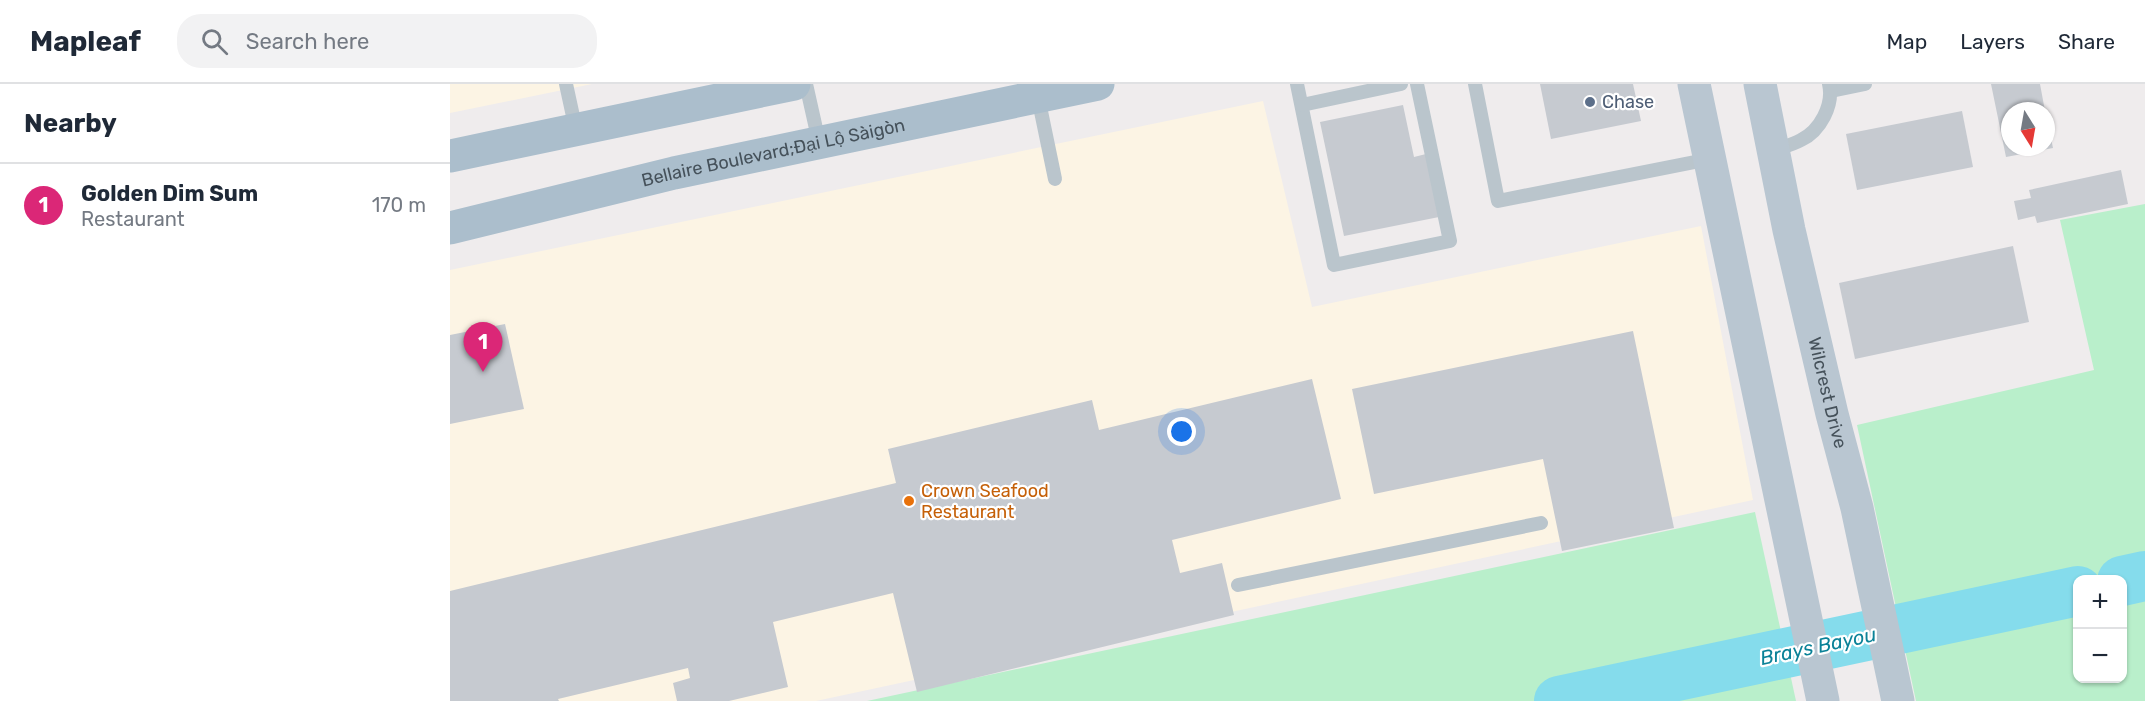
<!DOCTYPE html>
<html lang="en">
<head>
<meta charset="utf-8">
<style>
  body { margin:0; font-family:Rubik,sans-serif; background:#f2f2f3; color:#1f2937 }
  .controls { position:absolute; right:18px; bottom:18px; display:grid; overflow:hidden; border-radius:12px; box-shadow:0 2px 4px #0004 }
  .controls button { width:54px; height:54px; display:grid; place-items:center; padding:0; border:0; border-bottom:2px solid #e0e1e3; background:#fff; color:#1f2937; font:30px sans-serif }
  .compass { position:absolute; left:1551px; top:18px; width:54px; height:54px; border-radius:50%; background:#fff; box-shadow:0 2px 4px #0004; rotate:169deg }
  .you { position:absolute; left:732px; top:348px; width:21px; height:21px; margin:-15px; border:4px solid #fff; border-radius:50%; background:#1a73e8; box-shadow:0 0 0 9px #1a73e833 }
  .badge { display:grid; place-items:center; width:39px; height:39px; border-radius:50%; background:#db2777; color:#fff; font-size:20px; font-weight:700 }
  .pin { position:absolute; translate:-50% -50px; filter:drop-shadow(0 2px 3px #0008) }
  .pin::after { content:''; position:absolute; top:32px; width:21px; height:18px; background:inherit; clip-path:polygon(0 0,100% 0,50% 100%) }
  .list { margin:0; padding:0; list-style:none }
  h2 { display:flex; justify-content:space-between; align-items:center; height:78px; margin:0; padding:0 24px; font-size:26px }
  h2 small { font-size:20px; font-weight:400; color:#747a83 }
  .list li { display:grid; grid-template-columns:39px 1fr auto; gap:18px; align-items:center; box-sizing:border-box; height:84px; padding:0 24px; border-top:2px solid #e0e1e3 }
  .list b { display:block; font-size:22px; white-space:nowrap }
  .list p { margin:0; font-size:20px; white-space:nowrap; color:#747a83 }
  .list em { font-size:20px; font-style:normal; color:#747a83 }
  .icon { flex:none; width:33px; height:33px; fill:none; stroke:currentColor; stroke-width:2; stroke-linecap:round; stroke-linejoin:round }
  .map { position:relative; flex:none; width:1695px; height:617px; overflow:hidden }
  header { display:flex; align-items:center; gap:36px; box-sizing:border-box; height:84px; padding:0 30px; background:#fff; border-bottom:2px solid #e0e1e3 }
  header strong { font-size:28px }
  nav { display:flex; gap:33px; margin-inline-start:auto; font-size:21px }
  .search { width:420px; height:54px; background:#f2f2f3; display:flex; align-items:center; gap:15px; box-sizing:border-box; padding:0 21px; border-radius:24px; color:#747a83; font-size:22px }
  main { display:flex }
  aside { flex:1; background:#fff }
  .map>svg:first-child { display:block }
</style>
</head>
<body>
<header>
<strong>Mapleaf</strong>
<div class="search"><svg class="icon" aria-label="search" viewBox="0 0 24 24"><circle cx="10" cy="10" r="6"/><path d="M15 15l6 6"/></svg>Search here</div>
<nav><a>Map</a><a>Layers</a><a>Share</a></nav>
</header>
<main>
<aside>
<h2>Nearby<small></small></h2>
<ul class="list">
<li><span class="badge">1</span><div><b>Golden Dim Sum</b><p>Restaurant</p></div><em>170 m</em></li>
</ul>
</aside>
<div class="map">
<svg width="1695" height="617" viewBox="0 0 1695 617">
  <rect width="100%" height="100%" fill="#efeced"/>
  <!-- commercial -->
  <g fill="#fcf4e4">
    <polygon points="0,0 142,0 0,29"/>
    <polygon points="813,17 862,223 1251,142 1303,416 366,617 0,617 0,186"/>
  </g>
  <!-- green -->
  <g fill="#b9efcb" fill-rule="evenodd">
    <path d="M1695,120V617H1466L1407,341L1644,286L1610,136ZM1628,496H1672V594H1628Z"/>
    <polygon points="1305,428 1346,617 417,617"/>
  </g>
  <g fill="none" stroke-linecap="round" stroke-linejoin="round">
    <!-- river -->
    <g stroke="#85dcec" stroke-width="50">
      <polyline points="1672,497 1695,492"/>
      <polyline points="1109,617 1628,507"/>
    </g>
  </g>
  <!-- building -->
  <g fill="#c6cad0">
    <polygon points="1090,0 1183,0 1191,37 1101,55"/>
    <polygon points="1541,0 1590,0 1595,27 1560,27 1560,63 1596,63 1597,35 1603,64 1556,73"/>
    <polygon points="953,21 964,73 976,70 989,133 894,152 870,38"/>
    <polygon points="1512,27 1523,83 1407,106 1396,50"/>
    <polygon points="1671,86 1678,120 1587,139 1585,132 1568,136 1564,117 1581,114 1579,106"/>
    <polygon points="1563,162 1579,238 1405,275 1389,199"/>
    <polygon points="55,240 74,325 0,340 0,251"/>
    <polygon points="1183,247 1224,444 1112,467 1093,375 924,410 902,305"/>
    <polygon points="862,295 891,415 722,456 730,489 772,479 784,531 467,608 443,509 323,538 338,603 279,617 227,617 223,599 240,594 238,584 108,615 109,617 0,617 0,507 446,399 438,365 642,316 649,346"/>
  </g>
  <g fill="none" stroke-linecap="round" stroke-linejoin="round">
    <!-- service -->
    <g stroke="#bac5cc" stroke-width="14">
      <polyline points="116,0 126,46"/>
      <polyline points="356,0 369,58"/>
      <polyline points="847,0 884,181 1000,157 967,0"/>
      <polyline points="1025,0 1048,117 1260,75"/>
      <polyline points="1381,7 1415,0"/>
      <polyline points="588,13 605,95"/>
      <polyline points="852,21 951,0"/>
      <path d="M1324,66C1333,63 1342,61 1351,56C1370,47 1384,21 1379,0"/>
      <polyline points="788,501 1091,439"/>
    </g>
    <!-- secondary -->
    <g stroke="#b9c6d1" stroke-width="33">
      <polyline points="1244,0 1373,617"/>
      <path id="s1" d="M1310,0L1339,146L1382,330L1407,424L1448,617"/>
    </g>
    <!-- primary -->
    <g stroke="#abbecc" stroke-width="33">
      <polyline points="0,72 344,0"/>
      <path id="s2" d="M0,144L224,89L648,0"/>
    </g>
  </g>
  <!-- markers -->
  <circle fill="#5c6f8a" stroke="#fff" stroke-width="2" cx="1140" cy="18" r="6"/>
  <circle fill="#e8710a" stroke="#fff" stroke-width="2" cx="459" cy="417" r="6"/>
  <g text-anchor="middle" stroke-width="4.5" stroke-linejoin="round" paint-order="stroke">
    <!-- service labels -->
    <g font-size="18" fill="#4e5e75" stroke="#fff" text-anchor="start">
      <text x="1152" y="24">Chase</text>
    </g>
    <!-- street labels -->
    <g font-size="18" fill="#45515a" stroke="#fff">
      <text dy="6" stroke="none"><textPath href="#s2" startOffset="332">Bellaire Boulevard;Đại Lộ Sàigòn</textPath></text>
      <text dy="6" stroke="none"><textPath href="#s1" startOffset="316">Wilcrest Drive</textPath></text>
    </g>
    <!-- food labels -->
    <g font-size="18" fill="#c56008" stroke="#fff" text-anchor="start">
      <text x="471" y="413">Crown Seafood<tspan x="471" dy="21">Restaurant</tspan></text>
    </g>
    <!-- water labels -->
    <g font-size="20" font-style="italic" fill="#0b8298" stroke="#fff">
      <text transform="translate(1368 562) rotate(-12)" y="7">Brays Bayou</text>
    </g>
  </g>
</svg>
<div class="controls">
<button>+</button>
<button>−</button>
</div>
<svg class="compass" viewBox="-18 -18 36 36"><path d="M0-13l5 13h-10z" fill="#e53935"/><path d="M0 13l5-13h-10z" fill="#747a83"/></svg>
<div class="you"></div>
<div class="pin badge" style="left:33px;top:288px">1</div>
</div>
</main>
</body>
</html>
